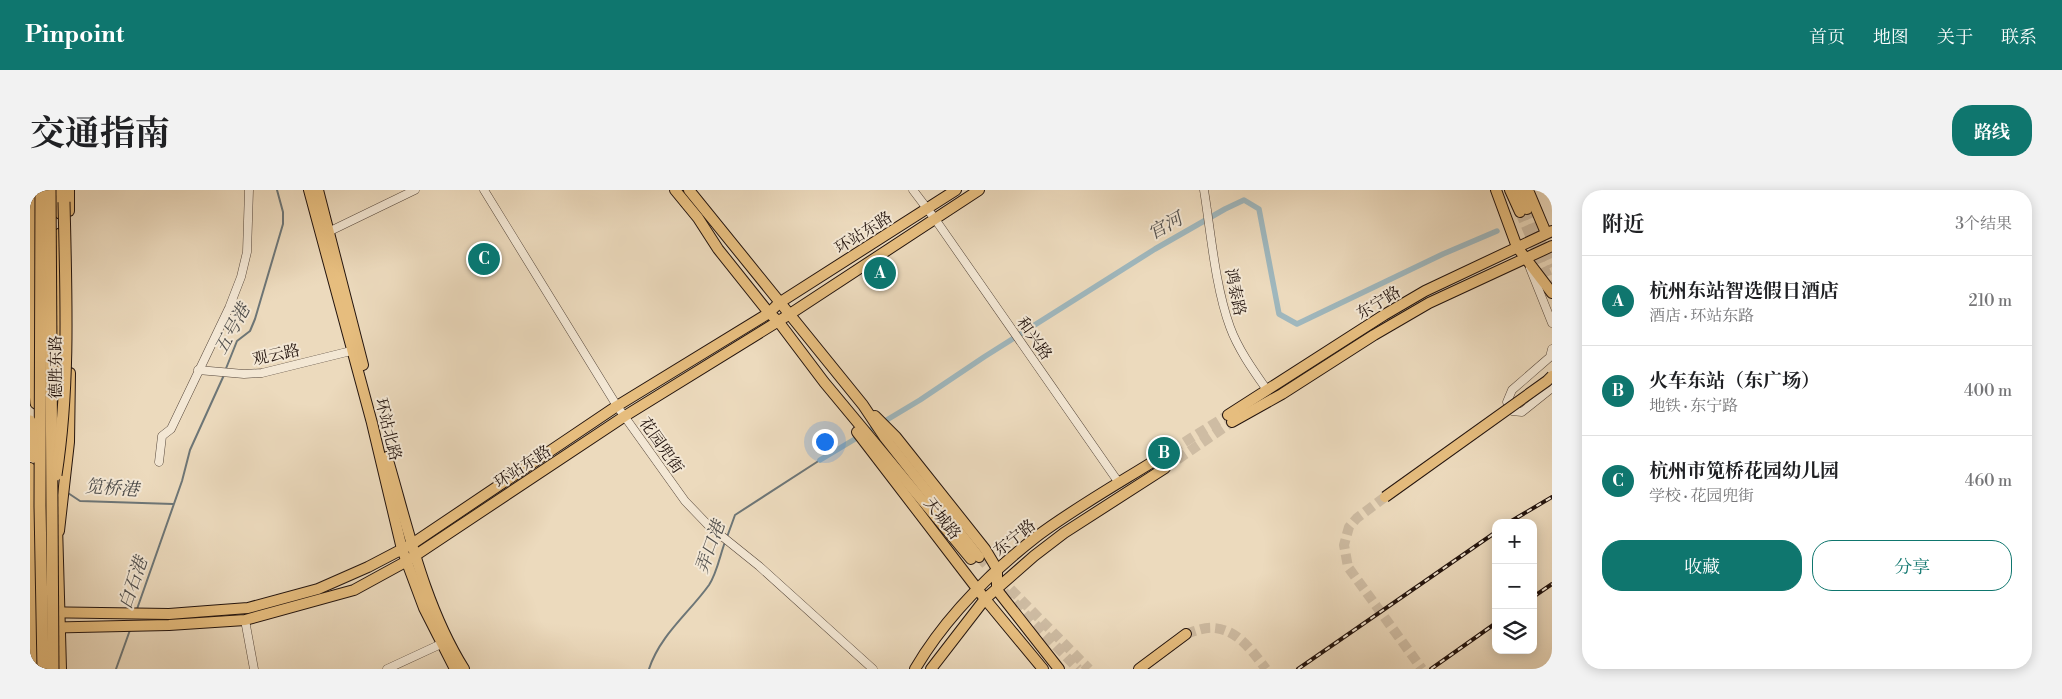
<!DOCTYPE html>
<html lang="zh">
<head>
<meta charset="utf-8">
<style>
  body { margin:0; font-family:"Libre Bodoni","Noto Serif SC",serif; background:#f2f2f2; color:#202124 }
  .controls { position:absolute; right:15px; bottom:15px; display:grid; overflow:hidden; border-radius:10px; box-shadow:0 2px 12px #0003 }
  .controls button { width:45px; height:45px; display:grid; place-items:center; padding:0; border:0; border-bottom:1px solid #e0e0e0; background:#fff; color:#202124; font:25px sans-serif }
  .you { position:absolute; left:794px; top:251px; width:18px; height:18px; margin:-12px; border:4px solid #fff; border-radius:50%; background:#1a73e8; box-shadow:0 0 0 8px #1a73e833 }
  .badge { display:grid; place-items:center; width:32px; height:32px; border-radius:50%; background:#0f766e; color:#fff; font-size:16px; font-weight:700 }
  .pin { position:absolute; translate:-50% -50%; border:2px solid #fff; box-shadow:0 1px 5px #0006 }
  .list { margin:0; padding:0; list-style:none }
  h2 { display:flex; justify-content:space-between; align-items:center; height:65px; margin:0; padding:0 20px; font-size:21px }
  h2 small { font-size:16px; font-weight:400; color:#757577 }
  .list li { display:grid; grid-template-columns:32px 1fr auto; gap:15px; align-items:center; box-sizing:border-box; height:90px; padding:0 20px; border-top:1px solid #e0e0e0 }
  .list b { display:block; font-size:19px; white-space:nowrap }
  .list p { margin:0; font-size:16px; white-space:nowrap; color:#757577 }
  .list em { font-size:16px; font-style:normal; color:#757577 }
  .actions { display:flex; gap:10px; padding:15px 20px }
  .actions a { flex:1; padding:11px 0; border:1px solid #0f766e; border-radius:20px; text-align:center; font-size:18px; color:#0f766e }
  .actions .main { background:#0f766e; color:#fff }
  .icon { flex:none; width:28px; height:28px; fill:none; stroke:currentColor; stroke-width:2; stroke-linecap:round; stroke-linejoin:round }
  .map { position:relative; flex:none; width:1522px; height:479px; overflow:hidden; border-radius:20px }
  header { display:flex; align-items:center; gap:30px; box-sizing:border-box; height:70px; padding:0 25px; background:#0f766e; color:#fff }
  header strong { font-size:24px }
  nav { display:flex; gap:28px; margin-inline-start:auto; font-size:18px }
  .intro { display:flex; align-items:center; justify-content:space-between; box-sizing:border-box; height:120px; padding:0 30px }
  h1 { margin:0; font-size:35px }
  .button { padding:12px 22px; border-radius:20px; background:#0f766e; color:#fff; font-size:18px; font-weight:700 }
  main { display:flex; gap:30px; padding:0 30px }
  aside { flex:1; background:#fff; border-radius:20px; box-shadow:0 2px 12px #0003 }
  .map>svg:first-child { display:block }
</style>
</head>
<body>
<header>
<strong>Pinpoint</strong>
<nav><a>首页</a><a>地图</a><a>关于</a><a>联系</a></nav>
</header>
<div class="intro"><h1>交通指南</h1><a class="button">路线</a></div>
<main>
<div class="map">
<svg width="1522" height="479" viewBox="0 0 1522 479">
  <rect width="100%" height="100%" fill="#ecdabd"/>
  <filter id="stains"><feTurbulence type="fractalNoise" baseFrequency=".004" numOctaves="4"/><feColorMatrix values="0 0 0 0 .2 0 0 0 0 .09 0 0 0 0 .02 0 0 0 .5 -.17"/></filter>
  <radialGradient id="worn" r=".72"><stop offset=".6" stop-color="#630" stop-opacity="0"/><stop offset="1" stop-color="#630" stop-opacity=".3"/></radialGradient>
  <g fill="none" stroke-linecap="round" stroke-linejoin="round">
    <!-- stream -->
    <g stroke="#6d7677" stroke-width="2">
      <polyline points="195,181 207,151 220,141 225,129 253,34 253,22 247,0"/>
      <polyline points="38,303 50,311 143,314"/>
      <polyline points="697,347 705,325 790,270"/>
      <polyline points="107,419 152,291 160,260 194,185"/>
      <polyline points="86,479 100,440"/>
      <path d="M619,479C630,445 659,423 679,395C687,383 690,365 695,352"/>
    </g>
    <!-- canal -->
    <polyline stroke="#9fb7bd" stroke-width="5.5" points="790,270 890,210 954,167 1125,59 1195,19 1214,10 1229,19 1249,124 1267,134 1413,64 1467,41"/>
    <!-- major-tunnel -->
    <g stroke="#cebca3" stroke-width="10" stroke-dasharray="10 5" stroke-linecap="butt">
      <polyline points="1497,19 1522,77"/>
      <polyline points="1490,22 1522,97"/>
      <polyline points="1129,268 1198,225"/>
      <polyline points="1135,278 1202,232"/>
      <polyline points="1355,307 1327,328 1319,337 1314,355 1318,377 1392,479"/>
      <polyline points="949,367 1059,479"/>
      <polyline points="974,402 1048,479"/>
      <path d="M1156,444C1165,441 1175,437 1184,438C1208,440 1222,461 1236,479"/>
    </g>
    <defs>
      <g id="minor">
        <polyline points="454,0 587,216 655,311 678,335 729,376 843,479"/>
        <polyline points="883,0 905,29 1089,293"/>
        <path d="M1174,0C1181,43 1185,96 1200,137C1208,159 1223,180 1237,200"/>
        <polyline points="294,44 385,0"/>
        <polyline points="1500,78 1522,133"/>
        <polyline points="1522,159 1520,167 1482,200 1477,212 1482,221 1492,222 1522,198"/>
        <polyline points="168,180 214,184 232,183 325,160"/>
        <polyline points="129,272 132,246 141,239 199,118 211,87 217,62 219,0"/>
        <polyline points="215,430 224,479"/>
        <polyline points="357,479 411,454"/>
      </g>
      <g id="major">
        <polyline points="39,0 39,21"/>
        <polyline points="279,0 342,233 372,359 394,418 425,479"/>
        <polyline points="288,0 333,175"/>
        <polyline points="645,0 668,28 688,59 739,123 748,131 794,192 941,369"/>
        <polyline points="659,0 833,215 855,248 949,367"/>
        <polyline points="1466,0 1487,57 1522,103"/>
        <polyline points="1480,0 1490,22"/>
        <polyline points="1489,0 1497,19"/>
        <polyline points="1498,0 1516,43"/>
        <polyline points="1198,225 1354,125 1395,101 1522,41"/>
        <polyline points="845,226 866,247 955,359 967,379 967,400 1029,479"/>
        <polyline points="1202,232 1252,204 1344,145 1399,113 1522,56"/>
        <polyline points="827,242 955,409 1013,479"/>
        <path d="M357,267C378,338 394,415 434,479"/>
        <polyline points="0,278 2,324"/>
        <polyline points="27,335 31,479"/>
        <polyline points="29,341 39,252 40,183"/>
        <polyline points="3,422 139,424 178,421 218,418 288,399 338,377 382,354 587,216 739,123 749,113 926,0"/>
        <polyline points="3,438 139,435 215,430 324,400 377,371 595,226 760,124 949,0"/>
        <polyline points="3,479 5,318"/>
        <path d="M885,479C915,428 960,383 1006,347C1043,319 1089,293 1129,268"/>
        <polyline points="901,479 955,409 1004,366 1034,343 1135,278"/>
        <polyline points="1109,479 1156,444"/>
      </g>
      <g id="highway">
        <polyline points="0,0 2,168 6,213"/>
        <polyline points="30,23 31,0"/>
        <polyline points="26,218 29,169 30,44"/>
      </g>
    </defs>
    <!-- minor casing -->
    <use href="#minor" stroke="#55463a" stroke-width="9"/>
    <!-- major casing -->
    <use href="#major" stroke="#23140e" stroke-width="12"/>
    <!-- highway casing -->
    <use href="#highway" stroke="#23140e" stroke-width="13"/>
    <!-- minor -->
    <use href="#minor" stroke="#f3e7d4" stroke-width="8"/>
    <!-- major -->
    <use href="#major" stroke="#e6bd7e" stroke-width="10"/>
    <!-- highway -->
    <use href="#highway" stroke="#e6bd7e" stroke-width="11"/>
    <defs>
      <g id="rail">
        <polyline points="1478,333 1522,307"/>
        <polyline points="1503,407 1522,394"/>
        <polyline points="1268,479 1466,342"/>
        <polyline points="1401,479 1466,433"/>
      </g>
    </defs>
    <!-- rail casing -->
    <use href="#rail" stroke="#23140e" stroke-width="4"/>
    <!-- rail -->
    <use href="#rail" stroke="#f3e7d4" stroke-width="2" stroke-dasharray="5.5" stroke-linecap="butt"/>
    <defs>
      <polyline id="major-bridge" points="1355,307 1517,191 1522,186"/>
      <g id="highway-bridge">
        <polyline points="11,0 10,316 13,479"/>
        <polyline points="20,0 23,479"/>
        <polyline points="0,231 4,267"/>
        <path d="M26,285C40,194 36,103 34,12"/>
      </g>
    </defs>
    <!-- major-bridge casing -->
    <use href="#major-bridge" stroke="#23140e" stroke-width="12" stroke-linecap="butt"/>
    <!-- highway-bridge casing -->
    <use href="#highway-bridge" stroke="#23140e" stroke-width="13" stroke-linecap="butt"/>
    <!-- major-bridge -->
    <use href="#major-bridge" stroke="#e6bd7e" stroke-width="10"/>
    <!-- highway-bridge -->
    <use href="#highway-bridge" stroke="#e6bd7e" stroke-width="11"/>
  </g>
  <g text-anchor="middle" stroke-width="4" stroke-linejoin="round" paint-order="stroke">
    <!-- street labels -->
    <g font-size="16" fill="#23140e" stroke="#f3e7d4">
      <text transform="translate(833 42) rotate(-32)" y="6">环站东路</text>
      <text transform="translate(1206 102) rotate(78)" y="6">鸿泰路</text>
      <text transform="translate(1348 112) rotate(-31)" y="6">东宁路</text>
      <text transform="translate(1005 148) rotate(55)" y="6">和兴路</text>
      <text transform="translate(246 164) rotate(-12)" y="6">观云路</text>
      <text transform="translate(25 177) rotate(-90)" y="6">德胜东路</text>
      <text transform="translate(359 239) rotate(76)" y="6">环站北路</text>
      <text transform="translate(632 255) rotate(55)" y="6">花园兜街</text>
      <text transform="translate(492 276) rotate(-33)" y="6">环站东路</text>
      <text transform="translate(913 328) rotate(52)" y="6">天城路</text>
      <text transform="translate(984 347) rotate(-38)" y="6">东宁路</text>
    </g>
    <!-- water labels -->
    <g font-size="18" font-style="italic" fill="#4e4d4b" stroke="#f3e7d4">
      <text transform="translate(1135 36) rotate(-29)" y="6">官河</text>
      <text transform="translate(202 139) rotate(-61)" y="6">五号港</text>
      <text transform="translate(82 298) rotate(4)" y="6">笕桥港</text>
      <text transform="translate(680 357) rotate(-70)" y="6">弄口港</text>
      <text transform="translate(103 393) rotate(-71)" y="6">白石港</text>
    </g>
  </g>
  <rect width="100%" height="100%" filter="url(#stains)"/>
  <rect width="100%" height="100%" fill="url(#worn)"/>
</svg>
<div class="controls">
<button>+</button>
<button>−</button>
<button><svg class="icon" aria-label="layers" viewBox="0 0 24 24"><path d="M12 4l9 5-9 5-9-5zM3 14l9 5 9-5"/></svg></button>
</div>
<div class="you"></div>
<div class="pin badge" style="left:850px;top:83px">A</div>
<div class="pin badge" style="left:1134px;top:263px">B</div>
<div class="pin badge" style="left:454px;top:69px">C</div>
</div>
<aside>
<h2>附近<small>3个结果</small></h2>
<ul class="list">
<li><span class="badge">A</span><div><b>杭州东站智选假日酒店</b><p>酒店 · 环站东路</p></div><em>210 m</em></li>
<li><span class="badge">B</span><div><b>火车东站（东广场）</b><p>地铁 · 东宁路</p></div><em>400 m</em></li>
<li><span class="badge">C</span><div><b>杭州市笕桥花园幼儿园</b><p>学校 · 花园兜街</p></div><em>460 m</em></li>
</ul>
<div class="actions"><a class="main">收藏</a><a>分享</a></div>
</aside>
</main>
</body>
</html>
